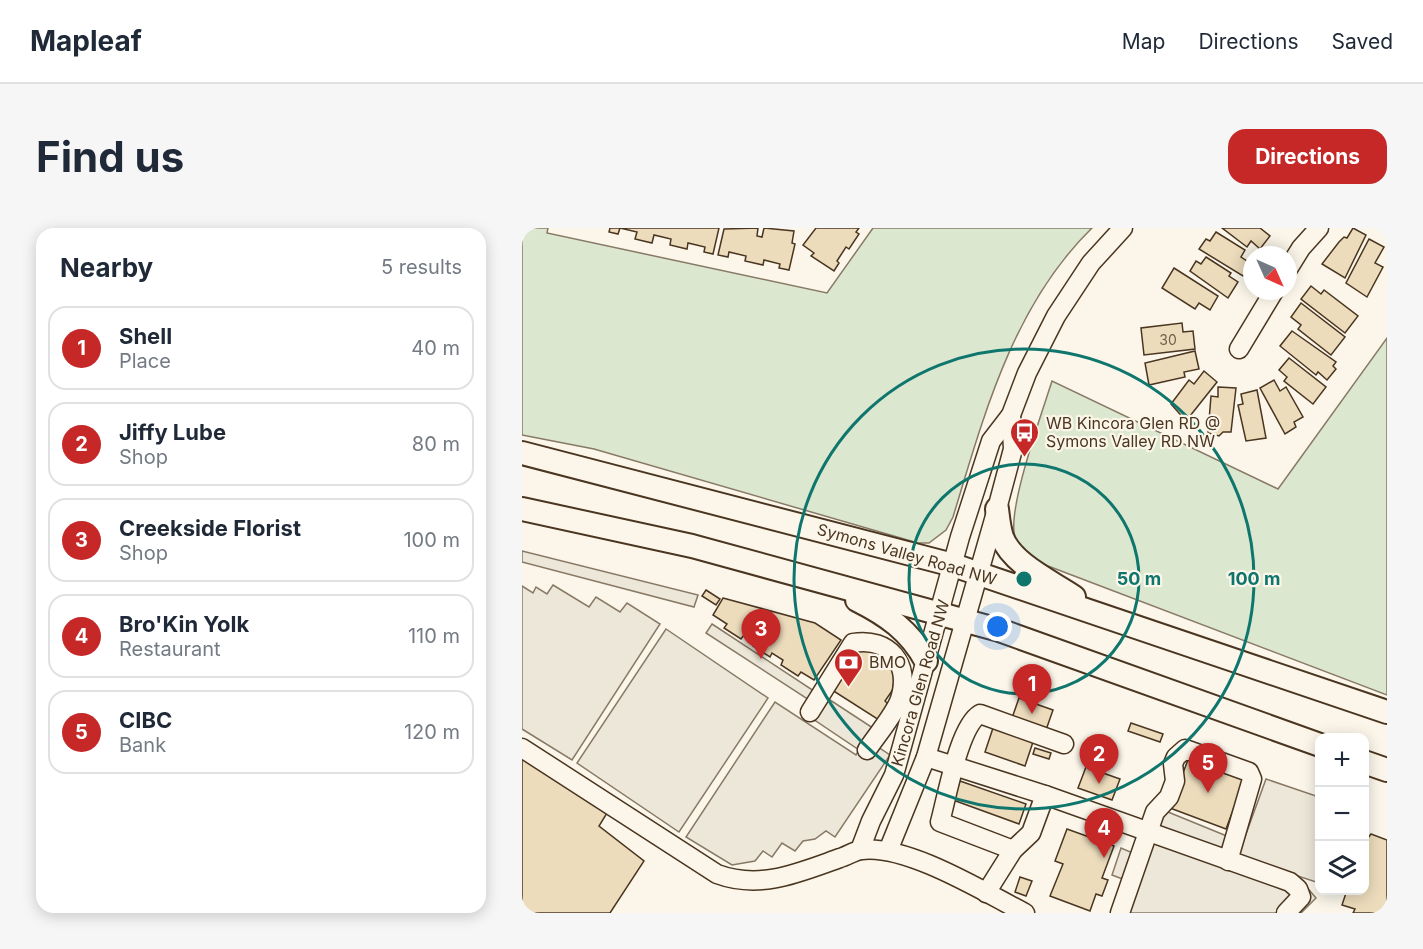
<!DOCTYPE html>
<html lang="en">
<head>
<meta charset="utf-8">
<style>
  body { margin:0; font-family:Inter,sans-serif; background:#f6f6f7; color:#1f2937 }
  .controls { position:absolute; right:18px; bottom:18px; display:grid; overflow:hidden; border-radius:12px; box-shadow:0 3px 15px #0003 }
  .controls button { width:54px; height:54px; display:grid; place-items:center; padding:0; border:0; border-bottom:2px solid #e0e1e3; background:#fff; color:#1f2937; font:30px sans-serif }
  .compass { position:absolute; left:721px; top:18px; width:54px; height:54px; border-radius:50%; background:#fff; box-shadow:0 3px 15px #0003; rotate:135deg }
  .you { position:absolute; left:476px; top:399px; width:21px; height:21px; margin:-15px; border:4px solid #fff; border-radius:50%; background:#1a73e8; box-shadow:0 0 0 9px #1a73e833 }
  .badge { display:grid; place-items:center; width:39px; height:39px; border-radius:50%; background:#c62828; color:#fff; font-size:20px; font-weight:700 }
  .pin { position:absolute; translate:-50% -50px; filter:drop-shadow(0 2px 3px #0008) }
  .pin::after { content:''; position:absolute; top:32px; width:21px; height:18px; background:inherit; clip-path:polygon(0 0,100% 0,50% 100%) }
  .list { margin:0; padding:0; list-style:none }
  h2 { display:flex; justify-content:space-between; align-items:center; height:78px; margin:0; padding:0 24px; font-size:26px }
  h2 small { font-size:20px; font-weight:400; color:#747a83 }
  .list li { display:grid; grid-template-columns:39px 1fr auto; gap:18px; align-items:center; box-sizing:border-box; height:84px; margin:0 12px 12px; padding:0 12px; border:2px solid #e0e1e3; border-radius:18px }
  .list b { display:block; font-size:22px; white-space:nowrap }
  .list p { margin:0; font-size:20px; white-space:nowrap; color:#747a83 }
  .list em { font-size:20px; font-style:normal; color:#747a83 }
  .icon { flex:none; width:33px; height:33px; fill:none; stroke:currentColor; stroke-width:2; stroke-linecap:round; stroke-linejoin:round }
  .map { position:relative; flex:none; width:865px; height:685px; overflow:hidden; border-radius:18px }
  header { display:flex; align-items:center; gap:36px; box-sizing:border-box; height:84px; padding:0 30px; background:#fff; border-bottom:2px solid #e0e1e3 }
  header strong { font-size:28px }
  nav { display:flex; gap:33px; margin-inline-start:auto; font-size:21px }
  .intro { display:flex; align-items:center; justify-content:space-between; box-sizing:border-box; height:144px; padding:0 36px }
  h1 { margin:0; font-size:42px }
  .button { padding:15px 27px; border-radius:18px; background:#c62828; color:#fff; font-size:21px; font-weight:700 }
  main { display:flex; gap:36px; padding:0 36px }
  aside { flex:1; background:#fff; border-radius:18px; box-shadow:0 3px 15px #0003 }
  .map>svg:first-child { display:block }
</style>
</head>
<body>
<header>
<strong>Mapleaf</strong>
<nav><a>Map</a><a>Directions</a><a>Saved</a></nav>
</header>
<div class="intro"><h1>Find us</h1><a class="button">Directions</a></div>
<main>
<aside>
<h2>Nearby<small>5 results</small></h2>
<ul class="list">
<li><span class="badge">1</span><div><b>Shell</b><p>Place</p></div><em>40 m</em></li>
<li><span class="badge">2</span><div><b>Jiffy Lube</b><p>Shop</p></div><em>80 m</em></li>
<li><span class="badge">3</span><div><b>Creekside Florist</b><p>Shop</p></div><em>100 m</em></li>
<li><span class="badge">4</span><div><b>Bro'Kin Yolk</b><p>Restaurant</p></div><em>110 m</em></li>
<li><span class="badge">5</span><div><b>CIBC</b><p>Bank</p></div><em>120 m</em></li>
</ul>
</aside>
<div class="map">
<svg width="865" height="685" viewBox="0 0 865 685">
  <rect width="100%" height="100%" fill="#fbf6e9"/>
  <!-- green -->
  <g fill="#dce7d0" stroke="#887966" stroke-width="1.5">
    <path d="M0,0H26L25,5L305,65L351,0H570C491,77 462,187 431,289L424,302L407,315H396L72,221L0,207Z"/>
    <path d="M865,110V467L526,338C514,331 501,324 494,311C482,289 521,182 530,153L756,261Z"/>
  </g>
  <!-- parking -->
  <g fill="#ede7d9" stroke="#887966" stroke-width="1.5">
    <polygon points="0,323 176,367 172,379 0,334"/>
    <polygon points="31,357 67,379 74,369 98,384 105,375 138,396 50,532 0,501 0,358 11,365 14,359 25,366"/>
    <polygon points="190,396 292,463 287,472 184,405"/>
    <polygon points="144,401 246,470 157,604 55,535"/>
    <polygon points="305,470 354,502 347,513 368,527 313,609 304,603 293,611 281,613 273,623 260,615 250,629 241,623 233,633 210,637 164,609 253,474 334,527 337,522 291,491"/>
    <polygon points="744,551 797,569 797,655 716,628"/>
    <polygon points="646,584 717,613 711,631 782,656 794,670 779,685 599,685 611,655 590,647 599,620 620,629 632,598"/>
  </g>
  <!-- building -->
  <g fill="#ecdcbc" stroke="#4a3520" stroke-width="1.5">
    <polygon points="88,0 197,0 191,26 182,24 183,19 166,15 165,21 148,17 149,11 132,7 130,15 113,11 115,4 98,0 96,6 87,4"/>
    <polygon points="236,0 235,8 240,9 242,0 272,3 270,15 273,16 267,42 257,40 258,36 242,32 241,37 223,33 224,28 207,24 206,29 196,27 202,1"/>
    <polygon points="294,0 337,0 334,4 337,6 327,21 324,19 315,33 317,35 312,43 289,28 292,25 281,17"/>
    <polygon points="700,0 738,0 748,8 738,21 729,13 725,19"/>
    <polygon points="831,0 844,7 823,50 800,36 817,14 822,9 825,10"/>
    <polygon points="694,4 723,22 719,29 728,35 721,48 677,21 684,11 688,13"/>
    <polygon points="847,11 862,19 853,35 861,39 845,69 824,55"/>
    <polygon points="684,29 709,45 707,48 716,54 706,70 668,43 674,33 679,36"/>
    <polygon points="652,40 696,68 688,82 677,75 673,81 640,60"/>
    <polygon points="789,58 799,66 802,62 836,88 823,105 779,71"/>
    <polygon points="779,75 823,109 809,127 776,101 779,97 769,89"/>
    <polygon points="660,95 661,104 671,103 673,121 622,127 619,100"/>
    <polygon points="770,103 814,134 811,138 814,141 805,152 796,144 794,147 758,118"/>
    <polygon points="673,123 677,141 662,144 663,149 627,157 623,135"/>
    <polygon points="767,130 804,159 791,176 762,153 765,149 757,142"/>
    <polygon points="682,143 695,154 664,193 649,176 667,152 672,156"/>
    <polygon points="752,152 758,163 764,159 781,189 772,194 774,199 763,206 738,160"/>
    <polygon points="696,159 714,160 709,204 701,204 697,208 686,205 689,168 696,169"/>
    <polygon points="735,162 744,210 724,213 716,177 721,176 719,166"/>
    <polygon points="184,362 198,371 194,377 180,368"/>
    <polygon points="201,370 293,395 319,412 292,452 279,444 276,448 259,437 261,432 250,425 248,429 231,418 233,414 222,407 219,411 202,400 205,396 191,387"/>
    <polygon points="347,420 371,436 372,460 363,473 367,477 357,492 310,462 336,422"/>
    <polygon points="497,470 531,482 524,502 490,490"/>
    <polygon points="609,495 641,506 638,514 606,503"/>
    <polygon points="471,500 511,514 503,538 463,524"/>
    <polygon points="513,520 529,525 527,531 511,526"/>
    <polygon points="667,529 723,550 704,601 648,580"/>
    <polygon points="0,530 85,585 77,598 122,633 88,685 0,685"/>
    <polygon points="564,539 598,551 590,572 556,560"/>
    <polygon points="438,553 504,576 497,596 431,572"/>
    <polygon points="545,601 592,618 580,650 586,652 580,668 574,666 568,683 528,668 541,636 533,633"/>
    <polygon points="849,606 865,612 865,685 831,685 833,681 820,677 825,662 842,662 842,615"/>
    <polygon points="498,649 510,653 504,668 493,664"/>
  </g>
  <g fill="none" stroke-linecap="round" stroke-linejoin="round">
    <defs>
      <g id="minor">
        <polyline points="766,41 779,20 797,0"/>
        <polyline points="717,121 752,63"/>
        <path d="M288,484L331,415C367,409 389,436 378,471C373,486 354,508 345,522"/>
        <path d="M0,520L195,646C238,662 276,645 318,630C325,628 332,623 339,622C385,616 462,664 503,685"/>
        <polyline points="404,529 523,567 768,654 776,661 779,669 764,685"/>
        <polyline points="338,622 349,593 372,547 438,309 469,213 489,187 505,145 534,88 569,35 601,0"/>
        <path d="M491,622L418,594C425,569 437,498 458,486L542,516"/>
        <polyline points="366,623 404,529 475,281 491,221 489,187"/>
        <polyline points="464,665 491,622 509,605 523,567"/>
        <polyline points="598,685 633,584 647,569 653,553 651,536 654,529 663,521 727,544 730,551 706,633"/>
      </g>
      <g id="major">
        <polyline points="0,225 431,337 865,484"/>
        <polyline points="0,281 170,318 477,402 798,517"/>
        <path d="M475,281C476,289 477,300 480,309C490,336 530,354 552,369"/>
        <path d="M335,372C365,387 388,403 404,433"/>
        <polyline points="842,534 865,542"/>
      </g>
    </defs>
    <!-- minor casing -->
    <use href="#minor" stroke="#4a3520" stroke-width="21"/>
    <!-- major casing -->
    <use href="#major" stroke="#4a3520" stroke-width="26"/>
    <!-- minor -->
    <use href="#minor" stroke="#fbf6e9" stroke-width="18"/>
    <!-- major -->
    <use href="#major" stroke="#fbf6e9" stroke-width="22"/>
  </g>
  <!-- distance rings -->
  <g fill="none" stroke="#0f766e" stroke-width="3">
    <circle cx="502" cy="351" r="115"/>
    <circle cx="502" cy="351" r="230"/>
  </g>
  <!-- icons -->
  <defs>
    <symbol id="bus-pin" viewBox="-11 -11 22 30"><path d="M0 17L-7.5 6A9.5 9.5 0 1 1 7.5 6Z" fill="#c62828" stroke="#fbf6e9"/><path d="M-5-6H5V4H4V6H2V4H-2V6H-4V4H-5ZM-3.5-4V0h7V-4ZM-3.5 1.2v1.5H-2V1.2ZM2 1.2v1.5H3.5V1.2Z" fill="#fff"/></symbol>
    <symbol id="bank-pin" viewBox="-11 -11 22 30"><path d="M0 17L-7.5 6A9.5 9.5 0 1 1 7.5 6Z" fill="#c62828" stroke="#fbf6e9"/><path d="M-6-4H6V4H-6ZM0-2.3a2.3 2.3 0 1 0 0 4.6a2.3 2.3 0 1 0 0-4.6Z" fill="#fff"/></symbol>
  </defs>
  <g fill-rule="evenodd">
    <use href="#bus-pin" x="486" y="188" width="33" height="45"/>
    <use href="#bank-pin" x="310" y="418" width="33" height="45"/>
  </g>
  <g text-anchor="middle" stroke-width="4.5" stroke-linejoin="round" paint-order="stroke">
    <!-- number labels -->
    <g font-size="14" fill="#725f47">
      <text x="646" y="117">30</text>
    </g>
    <!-- poi labels -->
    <g font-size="16" fill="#4a3520" stroke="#fbf6e9" text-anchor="start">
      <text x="524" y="201">WB Kincora Glen RD @<tspan x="524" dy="18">Symons Valley RD NW</tspan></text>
      <text x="347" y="440">BMO</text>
    </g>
    <!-- street labels -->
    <g font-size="16" fill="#4a3520" stroke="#fbf6e9">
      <text transform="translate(385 326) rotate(16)" y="6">Symons Valley Road NW</text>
      <text transform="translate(398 455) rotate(-74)" y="6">Kincora Glen Road NW</text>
    </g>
  </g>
  <circle cx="502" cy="351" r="9" fill="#0f766e" stroke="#fbf6e9" stroke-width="3"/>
  <g font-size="18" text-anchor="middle" font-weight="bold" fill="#0f766e" stroke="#fbf6e9" stroke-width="4.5" stroke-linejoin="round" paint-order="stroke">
    <text x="617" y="357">50 m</text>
    <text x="732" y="357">100 m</text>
  </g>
</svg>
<div class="controls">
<button>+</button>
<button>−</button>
<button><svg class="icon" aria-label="layers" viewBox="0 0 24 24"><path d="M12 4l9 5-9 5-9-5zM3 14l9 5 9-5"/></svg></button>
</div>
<svg class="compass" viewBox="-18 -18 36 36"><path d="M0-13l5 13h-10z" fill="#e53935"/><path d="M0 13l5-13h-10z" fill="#747a83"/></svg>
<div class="you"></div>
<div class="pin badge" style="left:510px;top:486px">1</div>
<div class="pin badge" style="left:577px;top:556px">2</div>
<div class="pin badge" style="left:239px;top:431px">3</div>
<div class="pin badge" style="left:582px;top:630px">4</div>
<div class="pin badge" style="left:686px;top:565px">5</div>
</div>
</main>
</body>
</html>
